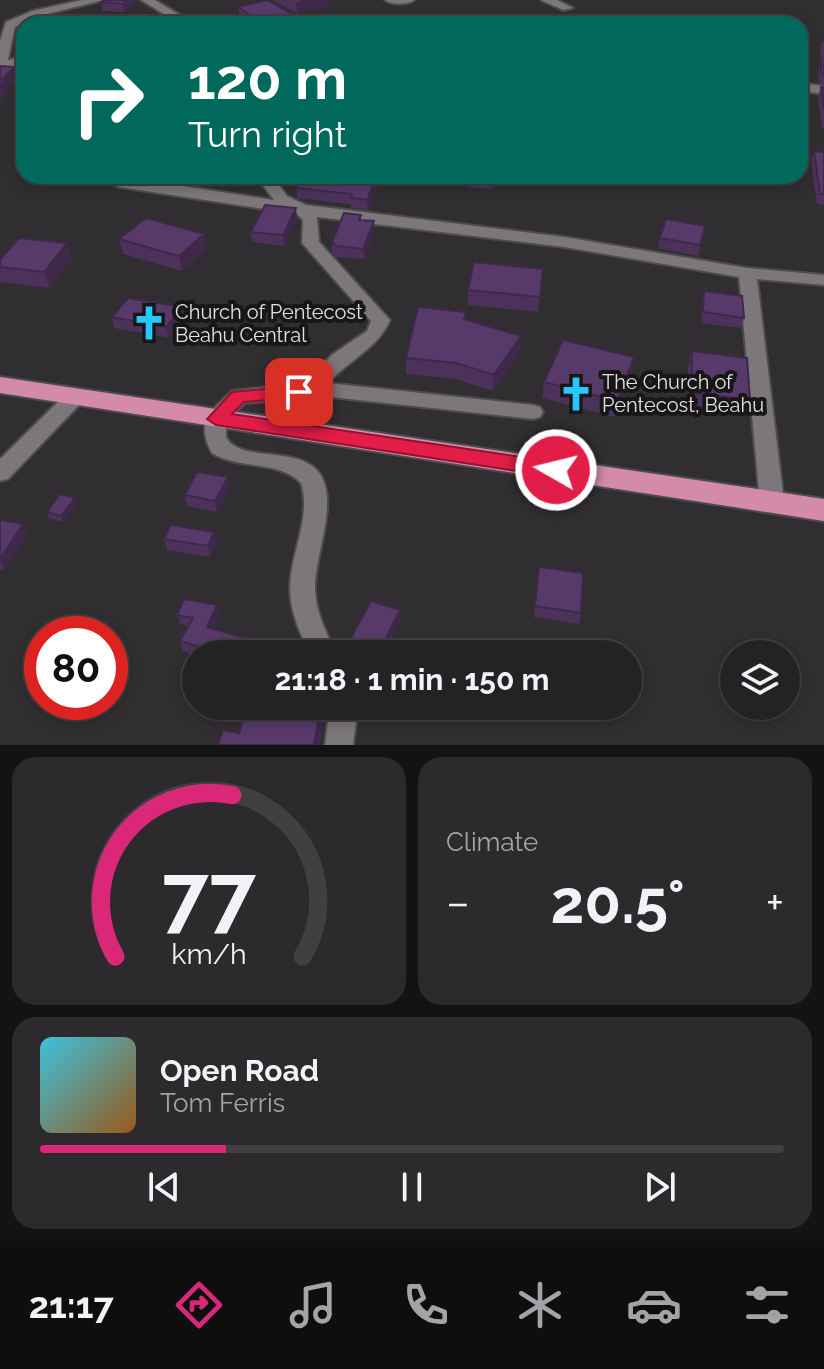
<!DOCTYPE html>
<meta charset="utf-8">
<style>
body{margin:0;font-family:Raleway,sans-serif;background:#2d2a2d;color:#f1f3f6;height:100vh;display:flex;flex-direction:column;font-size:30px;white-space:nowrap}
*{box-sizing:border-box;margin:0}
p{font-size:26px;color:#a3a4a7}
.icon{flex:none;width:44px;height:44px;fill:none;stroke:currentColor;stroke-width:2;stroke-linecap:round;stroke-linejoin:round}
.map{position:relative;height:745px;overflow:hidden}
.panel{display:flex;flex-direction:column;gap:12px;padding:12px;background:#141314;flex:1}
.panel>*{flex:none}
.top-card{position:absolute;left:16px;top:16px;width:792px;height:168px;border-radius:24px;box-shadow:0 4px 12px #0003,0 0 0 2px #423f42;background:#00695c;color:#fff;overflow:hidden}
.buttons{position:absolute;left:720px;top:640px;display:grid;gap:16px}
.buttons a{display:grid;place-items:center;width:80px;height:80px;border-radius:50%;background:#252225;box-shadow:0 4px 12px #0003,0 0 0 2px #423f42;font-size:40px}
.speed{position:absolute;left:24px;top:616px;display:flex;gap:16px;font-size:40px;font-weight:700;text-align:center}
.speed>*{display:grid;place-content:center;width:104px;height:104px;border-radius:50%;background:#252225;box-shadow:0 4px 12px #0003,0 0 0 2px #423f42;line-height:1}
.speed .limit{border:12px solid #d22;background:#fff;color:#111}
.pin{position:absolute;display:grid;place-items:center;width:68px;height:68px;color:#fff;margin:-34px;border-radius:16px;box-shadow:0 4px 12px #0006}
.me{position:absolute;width:88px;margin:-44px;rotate:278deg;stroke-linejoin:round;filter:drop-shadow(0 0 6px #0008)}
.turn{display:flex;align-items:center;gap:28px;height:168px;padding:0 40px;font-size:36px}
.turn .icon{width:104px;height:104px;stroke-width:2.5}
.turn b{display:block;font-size:56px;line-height:68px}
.big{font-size:60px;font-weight:700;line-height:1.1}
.panel .card{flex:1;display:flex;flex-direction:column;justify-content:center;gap:12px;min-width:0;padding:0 28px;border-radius:24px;background:#2d2a2d}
.panel .dial{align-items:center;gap:0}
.dial svg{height:208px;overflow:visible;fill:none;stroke:#423f42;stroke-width:7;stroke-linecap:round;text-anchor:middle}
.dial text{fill:#f1f3f6;stroke:none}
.song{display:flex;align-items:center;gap:24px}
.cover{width:96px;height:96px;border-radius:12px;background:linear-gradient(135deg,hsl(190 70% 55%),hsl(30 70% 35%))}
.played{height:8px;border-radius:4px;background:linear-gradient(90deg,#db2777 25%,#423f42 25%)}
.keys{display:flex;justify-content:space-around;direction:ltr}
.heat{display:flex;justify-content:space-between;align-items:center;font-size:44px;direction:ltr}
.panel .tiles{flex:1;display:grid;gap:12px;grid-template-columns:1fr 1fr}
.card:last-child{grid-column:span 2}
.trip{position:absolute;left:182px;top:640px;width:460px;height:80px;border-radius:40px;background:#252225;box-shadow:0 4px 12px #0003,0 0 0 2px #423f42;font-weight:700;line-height:80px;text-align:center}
.dock{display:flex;height:128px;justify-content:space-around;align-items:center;background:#0f0e0f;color:#a3a4a7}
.dock .icon{width:56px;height:56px}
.dock .selected{color:#db2777}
.dock b{font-size:36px;color:#f1f3f6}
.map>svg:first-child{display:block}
</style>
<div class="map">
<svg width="824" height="745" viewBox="0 0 824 745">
<rect width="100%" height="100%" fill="#312e31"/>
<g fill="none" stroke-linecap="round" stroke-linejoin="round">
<!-- minor casing -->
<g stroke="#4d4b4d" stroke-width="4">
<path id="minor" d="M82,0h22l-65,16 -24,11 -7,33 16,-4v8l-24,6v-29l6,-19 26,-11z
M141,0h14l40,24h-15z
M385,0h29c-6,5 -23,5 -29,0z
M541,0h16l16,8 -10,2z
M800,83l24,3v8l-24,-3z
M95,176h22l157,24 -18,-24h16l15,20 19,9 258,32 183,31 77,7v10l-67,-6 27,223 -4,6 -8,3 -8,-3 -4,-6 -21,-225 -175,-30 -247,-30 2,25 71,78c-11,27 -42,41 -62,63l205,22 7,2 3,5 -3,5 -7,2 -221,-24 -13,4 -54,4 -19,18v16c14,27 73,7 94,37 19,29 -6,83 -5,116 1,23 12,44 21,64h-26c-10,-21 -20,-42 -20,-66 0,-34 22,-71 11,-105 -22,-23 -62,-13 -89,-30 -17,-31 -2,-41 20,-62l72,-8 29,-29 34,-23 4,-10 -69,-78 1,-23 -6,-6 -178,-27z
M74,391l7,2 3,5 -3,5 -73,76 -8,2v-22l67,-66z
M330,706h28l-5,39h-28z"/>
</g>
<!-- highway casing -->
<g stroke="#4d4b4d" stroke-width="4">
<path id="highway" d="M0,377l824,122v22l-824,-128z"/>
</g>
<!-- minor -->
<use href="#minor" fill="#7b777a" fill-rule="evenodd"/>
<!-- highway -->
<use href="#highway" fill="#d48ba9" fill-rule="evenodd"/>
</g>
<!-- wall -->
<path fill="#4c325b" d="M104,0h33l-13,12 -21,-1 -2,-9z
M273,0h56v6l-32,8z
M238,7l64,13v4h-56l-6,-5z
M822,42h2v43l-5,-3 -1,-9 3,-9 1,1 -2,-14z
M821,87h3v41h-2l-4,-32z
M814,151l10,1v53l-7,-1 -6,-43z
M303,176h78l-13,34 -17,-2v-4l-54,-6v-10z
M467,176h28l-3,13 -25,-2z
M361,215v5l13,11 -10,28 -28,-2 -4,-5v-10z
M297,218l-13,28 -32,-4 -1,-10z
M705,226l-7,30 -40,-8 2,-10z
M119,239l88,10 -25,22 -59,-17z
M67,243l5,15 -23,30 -49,-6v-22z
M543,269l-5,43 -70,-7v-15z
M704,291l40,27 -3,10 -40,-5 1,-21z
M182,307l2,11 -15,20 -55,-10 -2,-11z
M466,312l-1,7 55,33 -27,39 -37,-12 -50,-5v-16z
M692,351l58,49 -5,16 -57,-7v-42z
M631,373l-17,44 -72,-19 2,-16z
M229,488l-12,24 -30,-6 -2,-11z
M77,504l-14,18 -14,-4 -2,-6z
M0,520l23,4 5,11 -24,35 -4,-1z
M214,532l3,11 -7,14 -43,-7 -3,-11z
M539,567l42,46 -2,11 -45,-7z
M217,605l2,9 -6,15 41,20 -2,5 -56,1 -14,-4 -2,-10 9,-15 -9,-2 -3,-9z
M400,610v11l-16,33h-18l-14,-5 -1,-11z"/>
<!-- shaded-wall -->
<path fill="#3e294a" d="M127,0h10l-13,12 -1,-8z
M302,0h27v6l-32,8 -1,-12z
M302,20v4h-15z
M15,67l3,11 -10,9 1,5 -9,8v-20z
M377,176h4l-13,34 -1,-10z
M296,208l1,10 -13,28 -1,-11z
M374,221v10l-10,28 -1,-10z
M204,234l3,15 -25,22 -3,-15z
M67,243l5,15 -23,30 -5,-16z
M182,307l2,11 -15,20 -3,-11z
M521,336l-1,16 -27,39 1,-16z
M634,357l-3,16 -17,44 3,-16z
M228,477l1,11 -12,24 -2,-11z
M75,498l2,6 -14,18 -2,-6z
M23,524l5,11 -24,35 -4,-11z
M214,532l3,11 -7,14 -2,-11z
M217,605l2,9 -10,23 -2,-10z
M400,610v11l-16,33h-3v-6z
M252,640l2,9 -2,5h-7z
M321,706h6l-7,39h-6z"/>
<!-- building -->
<path fill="#583a6a" stroke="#3e294a" stroke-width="2" d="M104,0h23l-4,4 -22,-2z
M267,0l35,20 -15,4h-23l-26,-17z
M821,64l3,1v10l-3,-2z
M0,66l15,1 -15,13h6l-6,6z
M821,87h3v23z
M814,151l10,1v42h-4z
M303,176h74l-10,24 -16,-2 1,-4 -55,-6z
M467,176h26l-1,3 -25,-2z
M265,205l31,3 -13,27 -32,-3z
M344,213l17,2 -2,5 15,1 -11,28 -27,-3 -4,-4z
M146,218l58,16 -25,22 -60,-17z
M666,219l39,7 -5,19 -40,-7z
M19,238l48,5 -23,29 -44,-5v-7z
M474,262l69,7 -3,28 -72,-7z
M704,291l38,5 2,22 -41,-6z
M128,298l54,9 -16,20 -54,-10z
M418,307l48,5 -2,7 57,17 -27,39 -38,-12 -50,-5z
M563,340l71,17 -17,44 -73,-19z
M692,351l55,7 3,42 -58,-7z
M197,472l31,5 -13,24 -30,-6z
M60,494l15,4 -14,18 -14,-4z
M0,520l23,4 -23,35z
M171,525l43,7 -6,14 -44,-7z
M539,567l44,6 -2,40 -46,-7z
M184,599l33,6 -10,22 45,13 -7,14h-21l-44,-13 13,-23 -16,-3z
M371,601l29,9 -19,38 -30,-10z
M248,706h73l-7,39h2h-98l5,-15 16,3z"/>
<!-- route -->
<path fill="#e11d48" stroke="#92132f" stroke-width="2" d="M299,386l9,6 -3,5 -61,5 -12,12 324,48 7,2 3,6 -3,5 -7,2 -340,-52 -9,-6 25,-27z"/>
<!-- icons -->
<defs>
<g id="church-bare" transform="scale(2.76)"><path d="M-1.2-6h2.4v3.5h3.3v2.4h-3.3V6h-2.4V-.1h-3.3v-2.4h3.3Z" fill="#24c9fe" stroke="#181718" stroke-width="2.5" paint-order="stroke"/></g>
</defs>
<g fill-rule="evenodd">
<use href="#church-bare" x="149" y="323"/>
<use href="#church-bare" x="576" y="394"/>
</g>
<g text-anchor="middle" stroke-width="8" stroke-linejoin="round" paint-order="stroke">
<!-- poi labels -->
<g font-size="20" fill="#e2e0e2" stroke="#181718" text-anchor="start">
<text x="175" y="319">Church of Pentecost<tspan x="175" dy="23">Beahu Central</tspan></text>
<text x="602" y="389">The Church of<tspan x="602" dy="23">Pentecost, Beahu</tspan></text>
</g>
</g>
</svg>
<div class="buttons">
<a><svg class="icon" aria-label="layers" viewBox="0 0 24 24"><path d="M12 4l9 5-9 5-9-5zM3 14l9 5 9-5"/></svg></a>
</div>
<div class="speed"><div class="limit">80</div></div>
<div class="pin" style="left:299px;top:392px;background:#d93025"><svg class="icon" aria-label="arrive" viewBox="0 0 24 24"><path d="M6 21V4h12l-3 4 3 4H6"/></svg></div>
<svg class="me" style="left:556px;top:470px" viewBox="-20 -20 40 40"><circle r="17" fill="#e11d48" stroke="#fff" stroke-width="3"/><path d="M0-11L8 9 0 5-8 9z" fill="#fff"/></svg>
<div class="trip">21:18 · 1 min · 150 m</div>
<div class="top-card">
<div class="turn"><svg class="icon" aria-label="right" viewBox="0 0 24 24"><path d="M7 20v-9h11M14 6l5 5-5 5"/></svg><div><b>120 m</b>Turn right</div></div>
</div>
</div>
<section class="panel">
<div class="tiles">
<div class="card dial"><svg viewBox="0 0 100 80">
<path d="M14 69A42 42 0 1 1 86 69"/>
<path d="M14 69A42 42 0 0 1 59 7" stroke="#db2777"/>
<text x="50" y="56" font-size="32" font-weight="700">77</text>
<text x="50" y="72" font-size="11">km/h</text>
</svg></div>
<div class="card"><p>Climate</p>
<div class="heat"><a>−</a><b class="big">20.5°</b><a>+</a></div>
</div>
<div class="card">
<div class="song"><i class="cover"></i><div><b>Open Road</b><p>Tom Ferris</p></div></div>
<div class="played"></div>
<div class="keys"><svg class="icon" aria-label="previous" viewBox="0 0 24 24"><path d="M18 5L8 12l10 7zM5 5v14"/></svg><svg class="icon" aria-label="pause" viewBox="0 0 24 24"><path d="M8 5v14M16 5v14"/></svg><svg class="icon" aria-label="next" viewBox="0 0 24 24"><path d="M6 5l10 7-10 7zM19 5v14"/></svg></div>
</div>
</div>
</section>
<nav class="dock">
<b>21:17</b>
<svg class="icon selected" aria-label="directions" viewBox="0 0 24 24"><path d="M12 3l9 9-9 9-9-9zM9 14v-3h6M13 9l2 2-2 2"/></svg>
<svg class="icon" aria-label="music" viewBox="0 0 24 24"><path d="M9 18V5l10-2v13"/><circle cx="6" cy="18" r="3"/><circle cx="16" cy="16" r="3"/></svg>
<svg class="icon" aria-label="phone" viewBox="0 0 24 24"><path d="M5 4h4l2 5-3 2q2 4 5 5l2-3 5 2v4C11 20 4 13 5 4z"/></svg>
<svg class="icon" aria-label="climate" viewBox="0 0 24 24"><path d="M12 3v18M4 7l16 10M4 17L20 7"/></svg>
<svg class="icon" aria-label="car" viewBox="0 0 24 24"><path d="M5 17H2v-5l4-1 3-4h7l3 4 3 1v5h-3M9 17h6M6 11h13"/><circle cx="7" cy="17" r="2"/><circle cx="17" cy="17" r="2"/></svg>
<svg class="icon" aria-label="filters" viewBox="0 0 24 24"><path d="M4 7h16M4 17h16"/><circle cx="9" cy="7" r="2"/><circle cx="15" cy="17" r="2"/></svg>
</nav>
